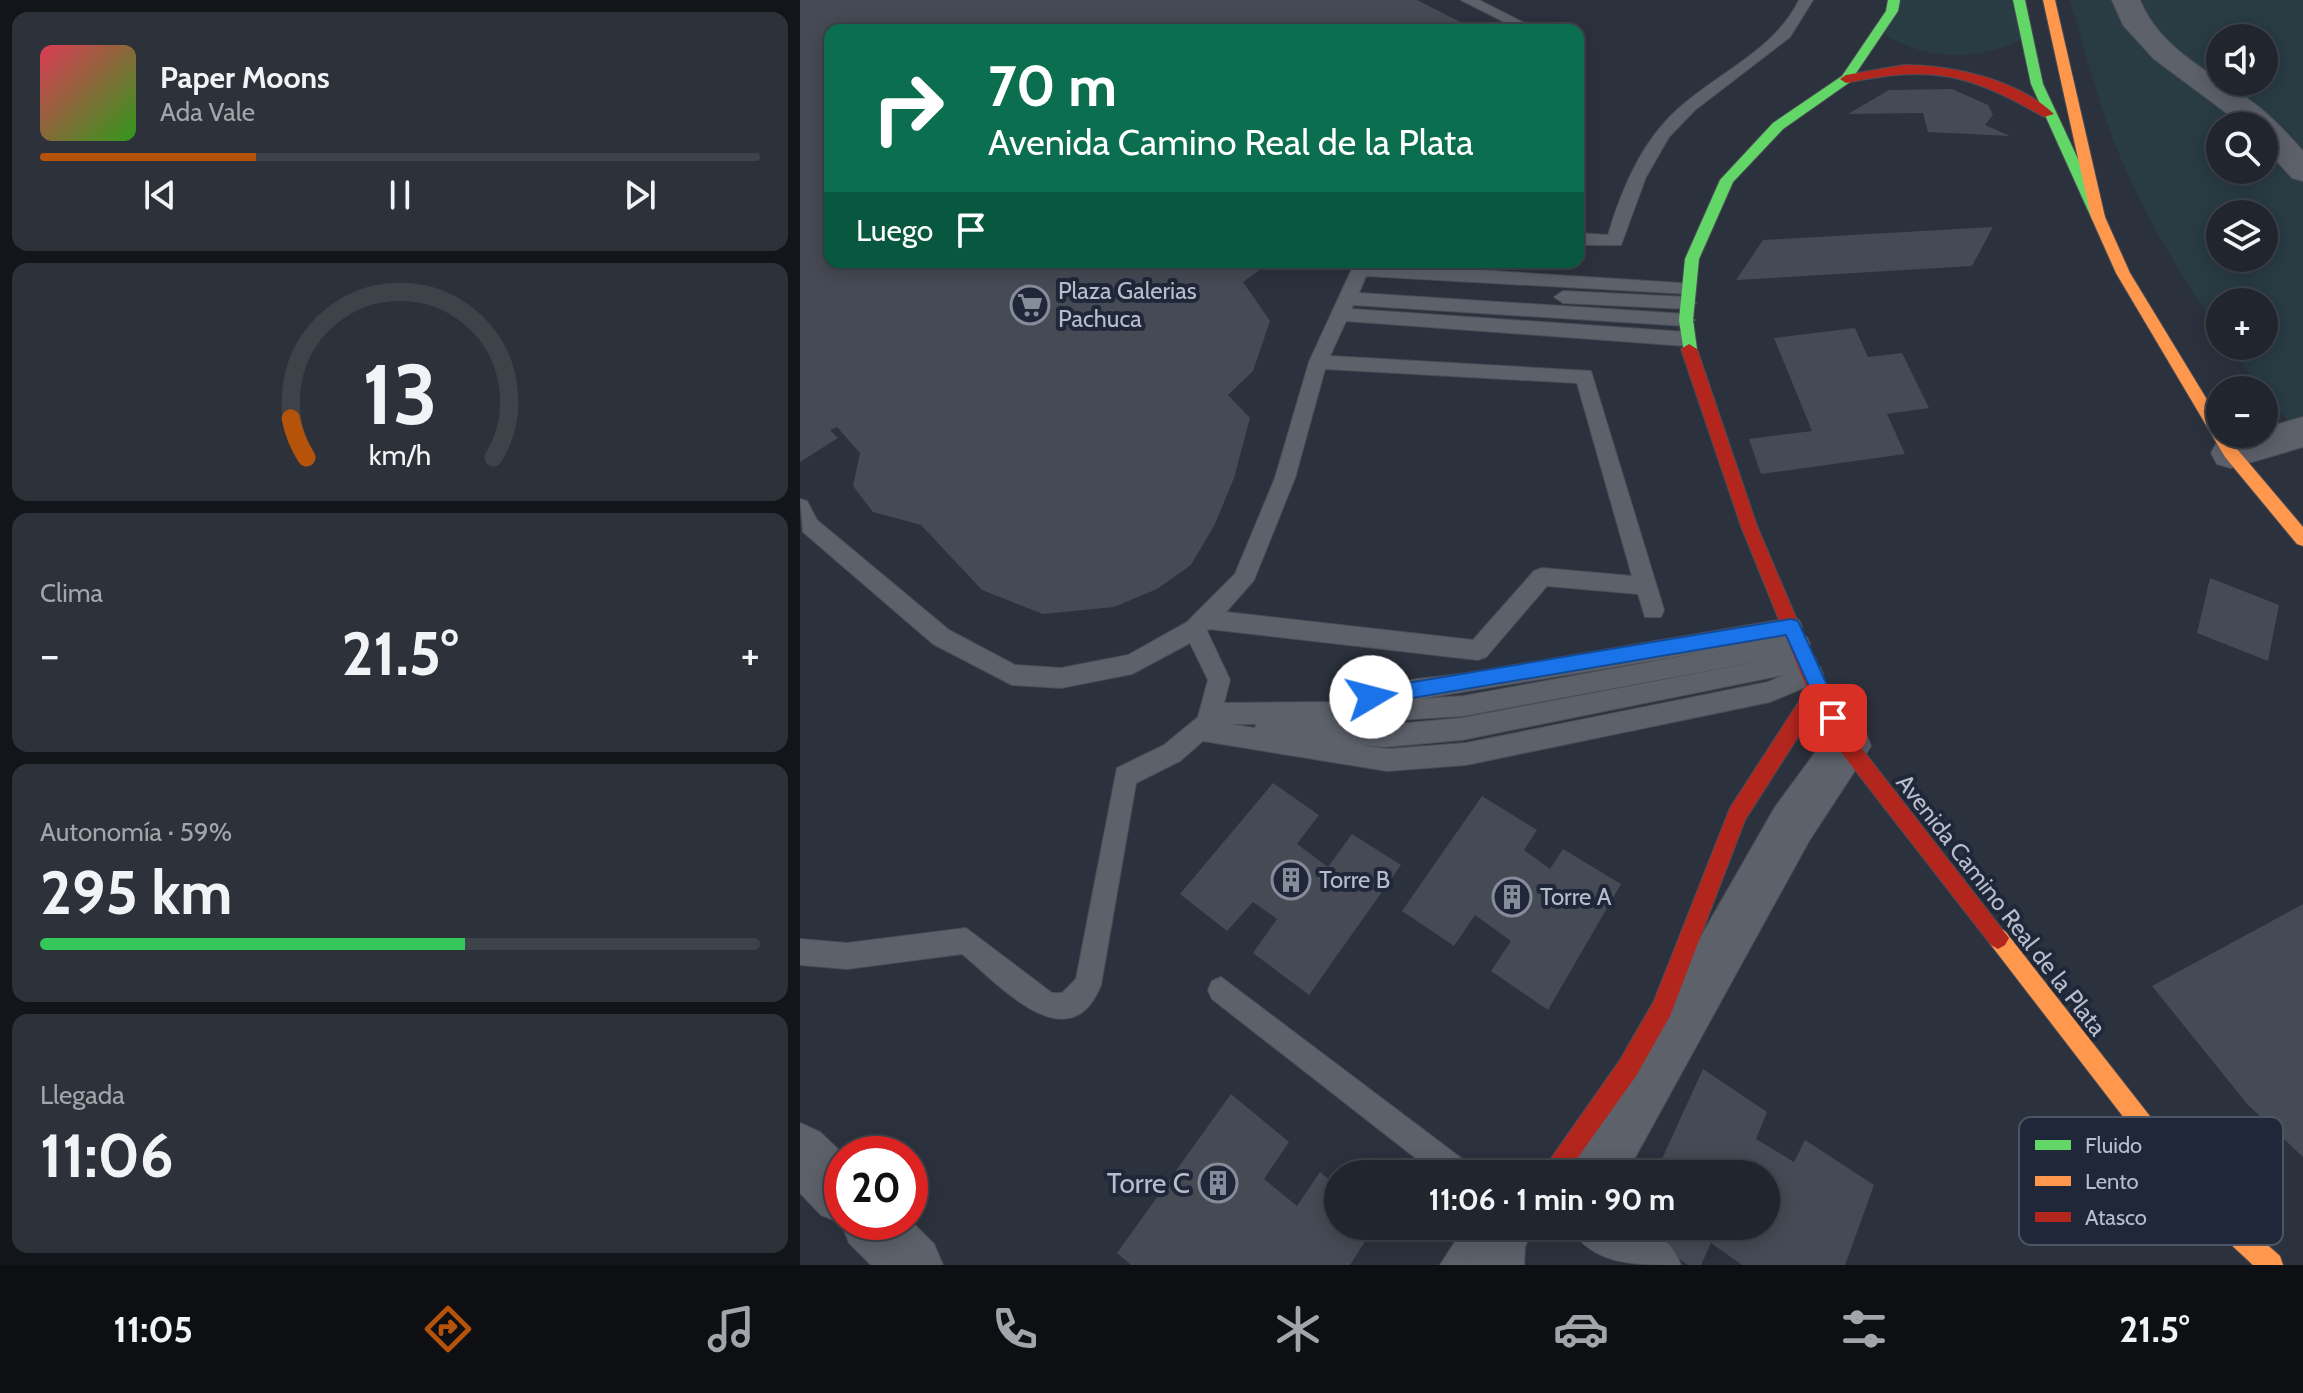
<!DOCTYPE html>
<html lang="es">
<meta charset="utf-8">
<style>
body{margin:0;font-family:Cabin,sans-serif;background:#2d323a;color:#f1f3f6;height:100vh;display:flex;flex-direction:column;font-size:30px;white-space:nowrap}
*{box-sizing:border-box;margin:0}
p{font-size:26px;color:#a2a5aa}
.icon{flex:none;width:44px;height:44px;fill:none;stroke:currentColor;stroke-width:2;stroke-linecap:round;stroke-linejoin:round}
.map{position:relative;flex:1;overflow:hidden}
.panel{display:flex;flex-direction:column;gap:12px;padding:12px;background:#121519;width:800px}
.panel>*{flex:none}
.banner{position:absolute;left:24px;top:24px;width:760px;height:244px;border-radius:16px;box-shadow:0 4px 20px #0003,0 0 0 2px #3e434a;background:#0b6e4f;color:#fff;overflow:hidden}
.buttons{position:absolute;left:1406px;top:24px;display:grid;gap:16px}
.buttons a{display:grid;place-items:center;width:72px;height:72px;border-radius:50%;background:#21262e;box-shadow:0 4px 20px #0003,0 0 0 2px #3e434a;font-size:40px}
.speed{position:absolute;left:24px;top:1136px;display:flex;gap:16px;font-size:40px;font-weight:700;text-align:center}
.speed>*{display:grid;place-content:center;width:104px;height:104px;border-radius:50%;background:#21262e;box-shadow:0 4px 20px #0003,0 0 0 2px #3e434a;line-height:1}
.speed .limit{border:12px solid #d22;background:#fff;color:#111}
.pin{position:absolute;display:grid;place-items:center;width:68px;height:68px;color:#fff;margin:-34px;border-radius:16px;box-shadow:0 4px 12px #0006}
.me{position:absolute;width:88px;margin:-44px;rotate:82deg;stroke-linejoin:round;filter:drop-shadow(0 0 6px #0008)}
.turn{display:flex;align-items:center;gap:28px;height:168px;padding:0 32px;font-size:36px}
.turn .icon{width:104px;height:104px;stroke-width:2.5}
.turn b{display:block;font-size:56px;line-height:68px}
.then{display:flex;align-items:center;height:76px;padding:0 32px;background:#0003;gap:16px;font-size:30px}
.big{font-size:60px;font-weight:700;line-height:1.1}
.panel .widget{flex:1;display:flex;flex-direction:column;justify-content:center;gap:12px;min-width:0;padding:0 28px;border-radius:16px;background:#2d323a}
.panel .dial{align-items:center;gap:0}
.dial svg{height:208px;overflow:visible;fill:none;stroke:#3e434a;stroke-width:7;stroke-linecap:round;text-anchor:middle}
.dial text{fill:#f1f3f6;stroke:none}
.song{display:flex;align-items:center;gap:24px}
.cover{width:96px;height:96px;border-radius:12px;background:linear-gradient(135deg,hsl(350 70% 55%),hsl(110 70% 35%))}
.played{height:8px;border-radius:4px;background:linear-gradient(90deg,#b45309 30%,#3e434a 30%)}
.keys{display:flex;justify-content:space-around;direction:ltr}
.heat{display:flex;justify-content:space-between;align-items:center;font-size:44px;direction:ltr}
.charge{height:12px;border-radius:6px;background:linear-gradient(90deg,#34c759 59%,#3e434a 0)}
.trip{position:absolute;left:524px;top:1160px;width:456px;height:80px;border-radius:40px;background:#21262e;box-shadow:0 4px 20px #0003,0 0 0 2px #3e434a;font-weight:700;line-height:80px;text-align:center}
.menu{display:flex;height:128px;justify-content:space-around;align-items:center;background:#0d0f12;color:#a2a5aa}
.menu .icon{width:56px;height:56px}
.menu .selected{color:#b45309}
.menu b{font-size:36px;color:#f1f3f6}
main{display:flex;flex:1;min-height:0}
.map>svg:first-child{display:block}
</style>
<main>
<section class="panel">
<div class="widget">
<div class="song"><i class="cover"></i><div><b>Paper Moons</b><p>Ada Vale</p></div></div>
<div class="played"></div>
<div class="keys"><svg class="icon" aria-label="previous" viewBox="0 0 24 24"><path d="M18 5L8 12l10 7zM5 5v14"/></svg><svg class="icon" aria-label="pause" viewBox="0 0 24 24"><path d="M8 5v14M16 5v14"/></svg><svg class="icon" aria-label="next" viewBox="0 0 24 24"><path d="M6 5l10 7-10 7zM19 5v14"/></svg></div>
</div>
<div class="widget dial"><svg viewBox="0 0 100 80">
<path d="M14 69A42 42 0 1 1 86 69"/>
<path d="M14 69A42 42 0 0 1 8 54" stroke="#b45309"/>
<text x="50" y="56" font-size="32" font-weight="700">13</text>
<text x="50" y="72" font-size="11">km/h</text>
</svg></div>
<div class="widget"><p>Clima</p>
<div class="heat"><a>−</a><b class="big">21.5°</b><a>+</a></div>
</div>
<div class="widget"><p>Autonomía · 59%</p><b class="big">295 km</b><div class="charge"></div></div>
<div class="widget"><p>Llegada</p><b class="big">11:06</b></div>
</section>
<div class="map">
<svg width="1503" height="1265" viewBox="0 0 1503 1265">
<rect width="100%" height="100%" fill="#2c323d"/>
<!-- green -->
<path fill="#293c43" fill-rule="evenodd" d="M1089,0h126l8,38c-45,24 -98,23 -140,-5z
M1270,0h233v437l-39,-43 -34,-48h34v-44h-44v30c-47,-67 -91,-142 -117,-221 -12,-36 -22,-74 -33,-111zM1420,38h44v44h-44zM1420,126h44v44h-44zM1420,214h44v44h-44z"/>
<!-- building -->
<path fill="#454a54" d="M0,0h617l59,30h-646v232h441l-28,20 27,39 -17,50 -25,24 22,23 -16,60 -19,46 -24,41 -34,24 -43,18 -71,7 -61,-24 -61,-65 -48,-13 -20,-26 7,-33 -23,-26 -7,3 8,8 -38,24z
M1152,89l36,16 5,10 -8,10 25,11 -82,-4 -5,-19 -75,1 41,-24z
M1193,227l-21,39 -236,14 27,-40z
M1055,328l13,29 34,-4 27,55 -42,6 18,40 -144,20 -12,-35 63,-8 -38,-93z
M1410,578l69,27 -11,56 -71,-28z
M473,783l46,32 -22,29 31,23 24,-33 49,31 -92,130 -56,-42 24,-34 -24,-17 -26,29 -47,-37z
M682,796l55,34 -13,20 26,19 13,-20 58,35 -73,126 -57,-39 20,-30 -36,-26 -21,31 -52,-35z
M1503,904v253l-55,-52 -96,-119z
M903,1069l64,43 -11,27 38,23 11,-22 69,45 -29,80h-103l-31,-22 -10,22h-13l-56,-39h134v-52h-111z
M431,1094l58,48 -25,37 33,27 23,-34 18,15v39h37l-25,39h-219l-14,-12z"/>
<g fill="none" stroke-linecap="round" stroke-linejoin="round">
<!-- lane casing -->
<g stroke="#494d56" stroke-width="2">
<path id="lane" d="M661,0h18l59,30h-18z
M999,0h14l-23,37 -95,73 -26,27 -23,40 -25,68h-43v-12l30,2c15,-50 36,-99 77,-132 39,-33 91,-55 114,-103z
M555,262l341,22v8l-6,2 -324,-18 -7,17 327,21 9,6 -9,6 -333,-21 -1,4 334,23 9,7 -9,7 -340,-25 -16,35 261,15 73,239 -3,7h-16l-7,-23 -91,-8 -61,71 -8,3 -269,-31 -2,2 23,49 -6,23 109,-1 1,-11 8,-3 126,-15 323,-55 8,2 3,7 -7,8 12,2 3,7 -3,6 9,9 -2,6 6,2 3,7 -3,7 -50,21 -304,63 -79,6 -184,-30 -23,20 -44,22 -35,202c-32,79 -102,-1 -139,-31l-115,15 -47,-4v-26l47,4 119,-15 86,65h10l14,-14 41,-211 47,-23 34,-28 10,-37 -18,-37 -58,31 -71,14 -49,-3 -79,-41 -130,-112 -3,-33 7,2 10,19 132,110 66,35 46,3 67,-13 59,-33 48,-48 40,-96 34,-116zM525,369l252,14 55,193 -90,-8 -8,3 -61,69 -247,-28 28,-32 41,-102zM899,653l-236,43 -44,3zM977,658l-315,60 -77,7 -33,-2 111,-7zM984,675l-16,7 -302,61 -79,6 -27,-4 25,2 77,-7zM430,724h26l-1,4z
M763,291l124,6 9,6 -9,6 -124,-6 -9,-6z
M421,977l248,187 4,10h-37l-224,-175 -4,-9 4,-9z
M692,1227l11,4 4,11 -4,11 -23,6 -7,6h-33l16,-25z"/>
</g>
<!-- street casing -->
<g stroke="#494d56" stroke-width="2">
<path id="street" d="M1312,0h28c21,52 77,75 119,107 16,13 30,28 44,44v30l-11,-3 -28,-31v-21h-20l-90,-67 -31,-34z
M1503,417v30l-72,21 -14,-4 -6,-11 6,-11 27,-8h20v-6z
M1048,724l17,7 6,15 -62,95 -183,333h-61l210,-367 56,-76z
M0,1123l20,9 23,22 -1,68 68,-2 24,24 9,21h-72l-22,-22 -8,-20 -20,-8 -21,-22z
M672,1226h62l-9,21 -1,18h-60l1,-23z
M769,1226c49,0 90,-14 112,39 -49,0 -89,0 -112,-39z"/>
</g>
<!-- fast casing -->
<g stroke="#494d56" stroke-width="2">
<path id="fast" d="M1088,0h12l-2,11 -48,71 -67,47 -50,53 -34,77 -6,61 4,29 -3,4h-10l-5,-33 6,-61 35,-79 53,-57 69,-47 44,-65z
M1213,0h12l18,84 62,133 -2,3h-10l-2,-3 -60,-133z"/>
</g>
<!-- slow casing -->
<g stroke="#494d56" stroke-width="2">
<path id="slow" d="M1243,0h12l50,217 25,56 90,148v13h8l9,15 66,78v19l-6,-2 -72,-87 -109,-184 -25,-56z
M1198,927l7,4 209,267 66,58 3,9h-30l-55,-51 -207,-269 -4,-7 4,-7z"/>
</g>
<!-- jam casing -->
<g stroke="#494d56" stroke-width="2">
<path id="jam" d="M1104,65c49,0 114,15 150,49l-10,3c-77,-44 -111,-52 -198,-34l-6,-4 6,-4z
M889,344l8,5 60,177 68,160 30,54 154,198 -4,7 -7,4 -7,-4 -150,-193 -24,-45 -72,113 -75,196 -34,60 -70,98h-26l80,-114 34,-59 76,-193 77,-119 -66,-163 -60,-177z"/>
</g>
<!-- lane -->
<use href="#lane" fill="#5d616a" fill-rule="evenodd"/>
<!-- street -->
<use href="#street" fill="#5d616a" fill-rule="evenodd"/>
<!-- fast -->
<use href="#fast" fill="#63d668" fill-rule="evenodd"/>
<!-- slow -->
<use href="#slow" fill="#ff974d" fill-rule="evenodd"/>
<!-- jam -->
<use href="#jam" fill="#b3261e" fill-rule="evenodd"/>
</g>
<!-- route -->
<path fill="#1a73e8" stroke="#114b97" stroke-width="2" d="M991,619l7,2 44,97 -3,6h-13l-40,-89 -415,70 -9,-8 9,-8z"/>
<!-- icons -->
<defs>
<g id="supermarket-ring" transform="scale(2)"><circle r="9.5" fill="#1f2738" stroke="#878c9a" stroke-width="1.5"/><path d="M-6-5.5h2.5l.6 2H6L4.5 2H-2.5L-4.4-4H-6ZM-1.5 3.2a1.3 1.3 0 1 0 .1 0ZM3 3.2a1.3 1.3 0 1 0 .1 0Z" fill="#878c9a"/></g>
<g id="building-ring" transform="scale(2)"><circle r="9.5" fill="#1f2738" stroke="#878c9a" stroke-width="1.5"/><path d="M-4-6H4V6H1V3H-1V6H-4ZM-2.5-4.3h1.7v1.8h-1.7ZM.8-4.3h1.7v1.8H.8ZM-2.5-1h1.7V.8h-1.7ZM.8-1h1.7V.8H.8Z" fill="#878c9a"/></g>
</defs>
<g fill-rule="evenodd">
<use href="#supermarket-ring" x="230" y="305"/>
<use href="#building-ring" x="491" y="880"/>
<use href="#building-ring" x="712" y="897"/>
<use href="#building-ring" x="418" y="1183"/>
</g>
<g text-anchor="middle" stroke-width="8" stroke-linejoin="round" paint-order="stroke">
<!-- poi labels -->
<g font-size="24" fill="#b8bdcc" stroke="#1f2738" text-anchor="start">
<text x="258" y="299">Plaza Galerias<tspan x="258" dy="28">Pachuca</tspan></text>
<text x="519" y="888">Torre B</text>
<text x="740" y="905">Torre A</text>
</g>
<!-- street labels -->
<g font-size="24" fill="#b8bdcc" stroke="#1f2738">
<text transform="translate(1201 905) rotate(52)" y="8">Avenida Camino Real de la Plata</text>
</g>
<!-- near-poi labels -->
<g font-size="28" fill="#b8bdcc" stroke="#1f2738" text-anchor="end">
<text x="390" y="1193">Torre C</text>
</g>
</g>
<!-- legend -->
<rect x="1219" y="1117" width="264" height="128" rx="12" fill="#1f2738" stroke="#4d5464" stroke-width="2"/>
<rect x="1235" y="1140" width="36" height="10" fill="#63d668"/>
<rect x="1235" y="1176" width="36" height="10" fill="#ff974d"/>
<rect x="1235" y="1212" width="36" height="10" fill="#b3261e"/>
<g font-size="22" fill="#b8bdcc">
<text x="1285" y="1153">Fluido</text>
<text x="1285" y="1189">Lento</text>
<text x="1285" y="1225">Atasco</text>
</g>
</svg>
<div class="buttons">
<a><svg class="icon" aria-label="sound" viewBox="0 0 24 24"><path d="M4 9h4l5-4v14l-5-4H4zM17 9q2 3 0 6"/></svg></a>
<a><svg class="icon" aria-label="search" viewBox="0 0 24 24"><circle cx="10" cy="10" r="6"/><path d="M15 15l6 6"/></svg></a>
<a><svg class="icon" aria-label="layers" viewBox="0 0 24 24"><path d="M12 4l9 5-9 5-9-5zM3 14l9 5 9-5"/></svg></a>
<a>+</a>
<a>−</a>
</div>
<div class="speed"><div class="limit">20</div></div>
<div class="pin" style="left:1033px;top:718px;background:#d93025"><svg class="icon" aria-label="arrive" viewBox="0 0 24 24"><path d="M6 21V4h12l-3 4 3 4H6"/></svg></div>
<svg class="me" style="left:571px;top:697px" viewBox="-20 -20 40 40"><circle r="19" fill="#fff"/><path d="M0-13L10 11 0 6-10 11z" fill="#1a73e8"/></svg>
<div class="trip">11:06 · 1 min · 90 m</div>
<div class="banner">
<div class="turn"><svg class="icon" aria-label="right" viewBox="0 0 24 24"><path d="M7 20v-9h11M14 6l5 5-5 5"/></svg><div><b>70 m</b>Avenida Camino Real de la Plata</div></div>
<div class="then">Luego<svg class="icon" aria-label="arrive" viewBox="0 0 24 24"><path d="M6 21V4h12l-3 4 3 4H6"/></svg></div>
</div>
</div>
</main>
<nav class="menu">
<b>11:05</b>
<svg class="icon selected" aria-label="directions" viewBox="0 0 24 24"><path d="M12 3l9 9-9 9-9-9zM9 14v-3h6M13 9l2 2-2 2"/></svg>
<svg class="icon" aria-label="music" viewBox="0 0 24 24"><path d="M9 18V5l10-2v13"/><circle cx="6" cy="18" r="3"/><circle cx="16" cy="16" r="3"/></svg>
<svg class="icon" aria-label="phone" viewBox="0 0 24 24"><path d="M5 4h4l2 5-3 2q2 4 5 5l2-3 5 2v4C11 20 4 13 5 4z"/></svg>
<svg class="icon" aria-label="climate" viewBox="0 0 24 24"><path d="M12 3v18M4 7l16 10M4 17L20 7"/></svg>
<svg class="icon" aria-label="car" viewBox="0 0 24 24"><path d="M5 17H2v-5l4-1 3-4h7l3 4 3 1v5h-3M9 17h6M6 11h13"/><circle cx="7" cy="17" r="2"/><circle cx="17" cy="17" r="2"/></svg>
<svg class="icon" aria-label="filters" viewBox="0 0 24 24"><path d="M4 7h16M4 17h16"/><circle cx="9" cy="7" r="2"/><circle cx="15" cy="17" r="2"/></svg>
<b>21.5°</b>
</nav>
